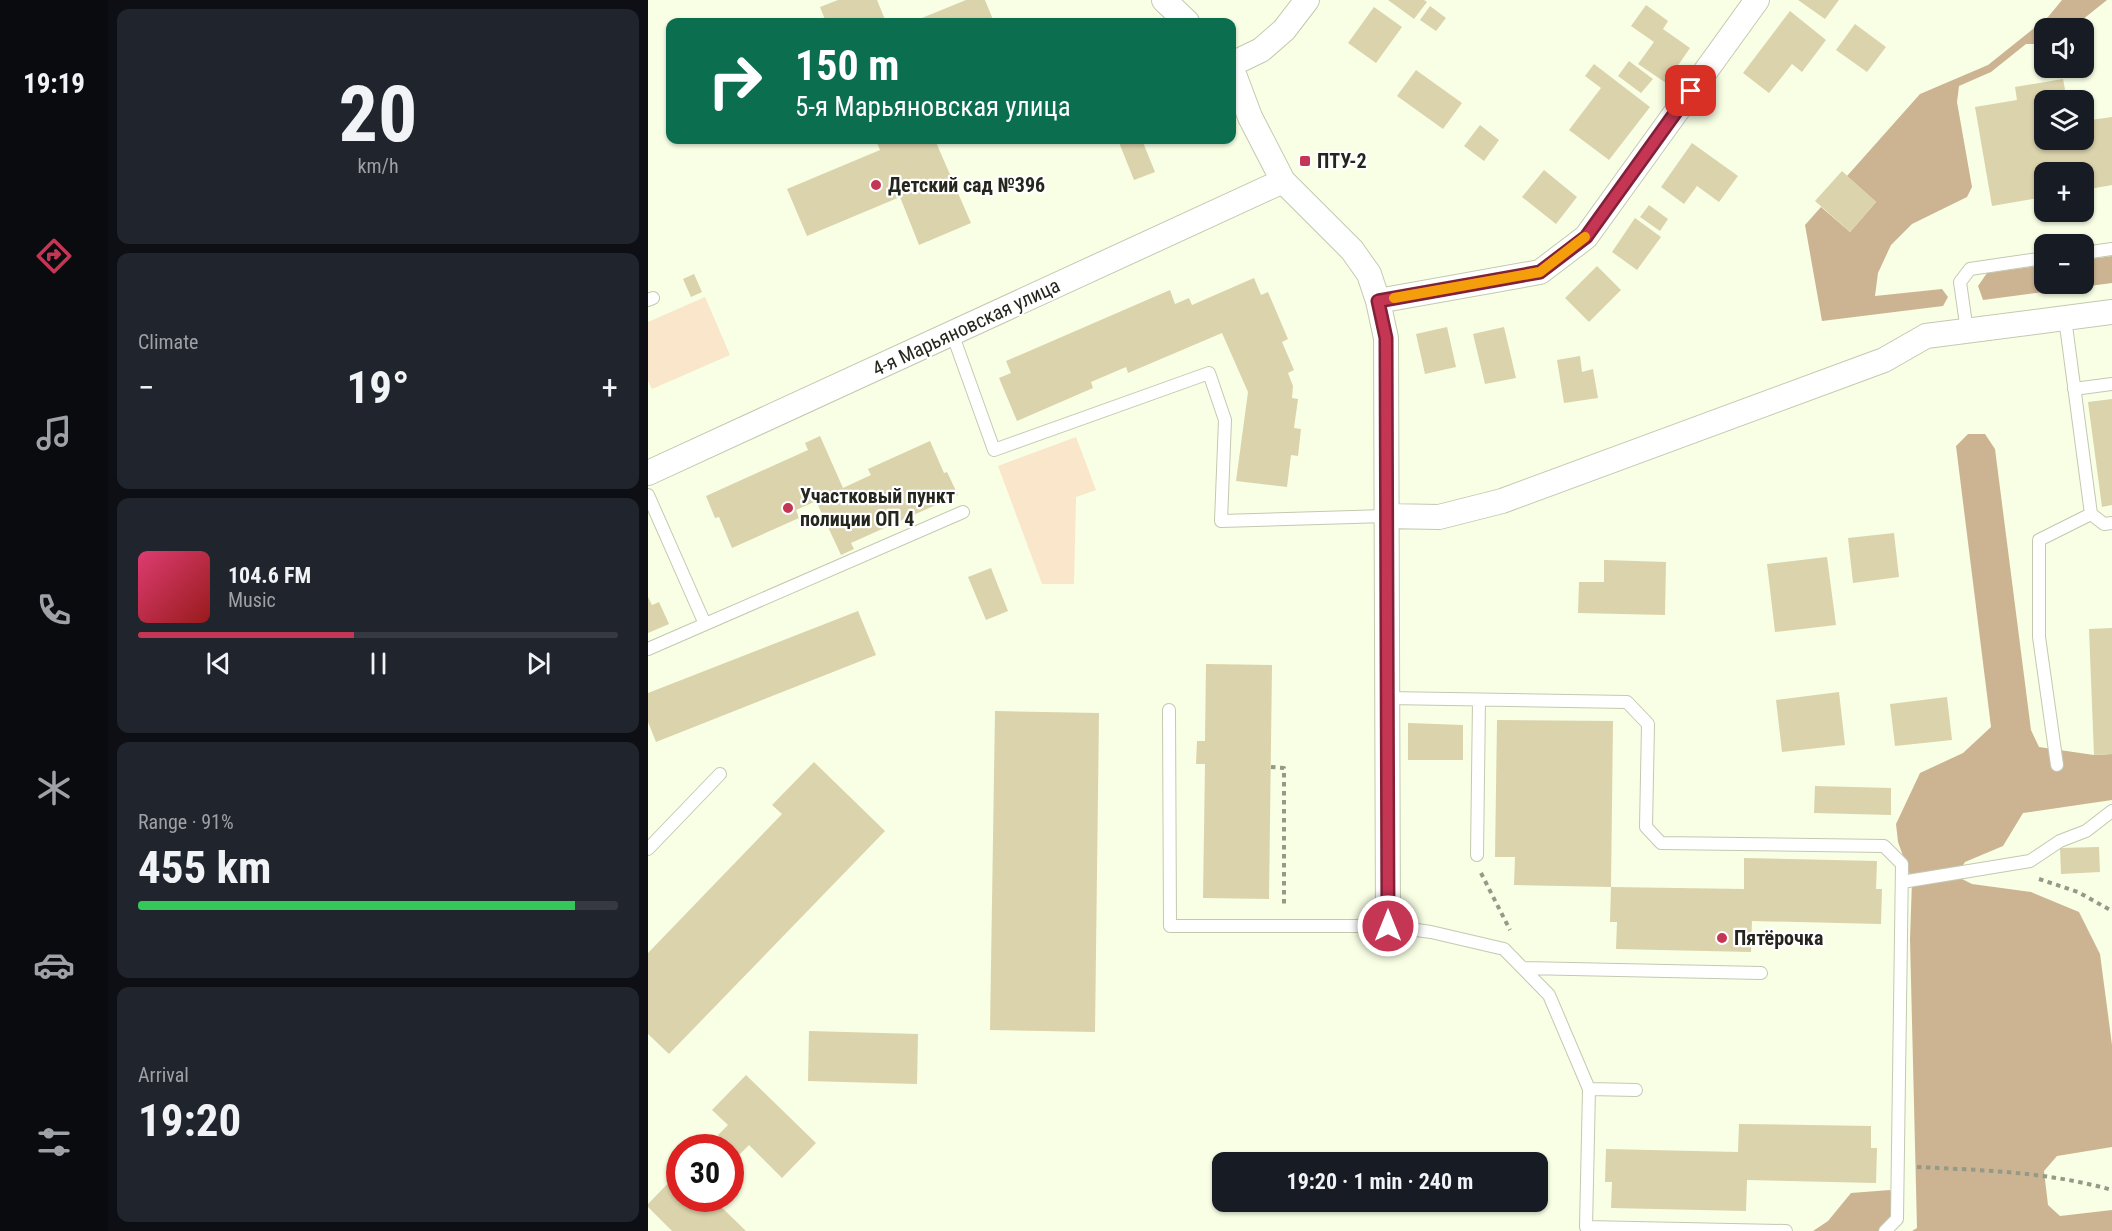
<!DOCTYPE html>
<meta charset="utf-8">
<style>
body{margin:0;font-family:"Roboto Condensed",sans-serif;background:#20242c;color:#f1f3f6;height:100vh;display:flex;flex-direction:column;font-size:22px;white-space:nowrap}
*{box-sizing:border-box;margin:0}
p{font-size:20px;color:#9ea1a6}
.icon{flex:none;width:33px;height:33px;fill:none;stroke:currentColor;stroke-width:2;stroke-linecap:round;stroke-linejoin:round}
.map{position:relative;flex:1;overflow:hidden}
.drawer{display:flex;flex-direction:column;gap:9px;padding:9px;background:#0d0f14;width:540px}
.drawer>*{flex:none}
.guide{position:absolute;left:18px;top:18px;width:570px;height:126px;border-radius:12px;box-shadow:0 2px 4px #0004;background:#0b6e4f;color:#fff;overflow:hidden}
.tools{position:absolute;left:1386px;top:18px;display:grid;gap:12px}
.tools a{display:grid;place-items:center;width:60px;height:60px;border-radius:12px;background:#171b24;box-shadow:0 2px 4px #0004;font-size:30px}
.speed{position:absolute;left:18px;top:1134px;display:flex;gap:12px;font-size:30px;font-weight:700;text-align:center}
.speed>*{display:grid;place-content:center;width:78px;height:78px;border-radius:50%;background:#171b24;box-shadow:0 2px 4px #0004;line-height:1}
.speed .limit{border:9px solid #d22;background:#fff;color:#111}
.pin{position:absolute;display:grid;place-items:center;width:51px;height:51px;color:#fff;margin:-26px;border-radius:12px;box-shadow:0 3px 9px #0006}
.me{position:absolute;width:66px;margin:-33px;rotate:0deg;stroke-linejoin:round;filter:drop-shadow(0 0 4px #0008)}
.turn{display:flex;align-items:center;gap:21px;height:126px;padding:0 30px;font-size:27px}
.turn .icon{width:78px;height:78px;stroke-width:2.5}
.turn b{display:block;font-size:42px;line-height:51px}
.big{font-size:45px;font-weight:700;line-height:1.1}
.drawer .widget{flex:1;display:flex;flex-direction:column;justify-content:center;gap:9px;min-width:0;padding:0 21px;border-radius:12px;background:#20242c}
.drawer .dial{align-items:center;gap:0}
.dial b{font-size:78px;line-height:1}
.song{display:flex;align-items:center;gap:18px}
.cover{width:72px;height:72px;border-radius:9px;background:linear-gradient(135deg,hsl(340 70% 55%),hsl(0 70% 35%))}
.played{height:6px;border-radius:3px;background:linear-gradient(90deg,#c53554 45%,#363941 45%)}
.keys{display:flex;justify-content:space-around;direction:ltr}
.heat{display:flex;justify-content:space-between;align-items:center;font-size:33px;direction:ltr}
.charge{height:9px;border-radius:4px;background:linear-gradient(90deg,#34c759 91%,#363941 0)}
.trip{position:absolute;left:564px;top:1152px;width:336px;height:60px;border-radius:12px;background:#171b24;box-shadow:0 2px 4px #0004;font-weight:700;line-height:60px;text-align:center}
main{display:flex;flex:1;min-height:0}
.tabs{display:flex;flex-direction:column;width:108px;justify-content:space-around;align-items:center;background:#090b0e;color:#9ea1a6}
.tabs .icon{width:42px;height:42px}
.tabs .current{color:#c53554}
.tabs b{font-size:27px;color:#f1f3f6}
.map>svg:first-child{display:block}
</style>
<main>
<nav class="tabs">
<b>19:19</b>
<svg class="icon current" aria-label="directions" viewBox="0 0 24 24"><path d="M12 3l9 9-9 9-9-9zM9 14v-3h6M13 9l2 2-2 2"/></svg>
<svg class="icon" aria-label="music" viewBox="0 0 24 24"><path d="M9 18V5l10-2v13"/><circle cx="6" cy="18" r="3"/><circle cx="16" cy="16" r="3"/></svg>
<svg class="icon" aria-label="phone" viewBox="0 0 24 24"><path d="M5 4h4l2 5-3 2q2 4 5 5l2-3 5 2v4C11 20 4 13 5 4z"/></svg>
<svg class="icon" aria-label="climate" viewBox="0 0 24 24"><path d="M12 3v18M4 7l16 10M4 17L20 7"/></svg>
<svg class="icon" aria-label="car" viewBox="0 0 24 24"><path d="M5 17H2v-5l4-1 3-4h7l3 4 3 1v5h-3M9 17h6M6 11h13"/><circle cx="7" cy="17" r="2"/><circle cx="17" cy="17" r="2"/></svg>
<svg class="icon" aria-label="filters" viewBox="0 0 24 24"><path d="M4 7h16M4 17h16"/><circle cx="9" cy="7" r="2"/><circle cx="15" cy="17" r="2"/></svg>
</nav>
<section class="drawer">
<div class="widget dial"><b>20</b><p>km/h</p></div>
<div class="widget"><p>Climate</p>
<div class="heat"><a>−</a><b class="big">19°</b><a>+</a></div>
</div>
<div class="widget">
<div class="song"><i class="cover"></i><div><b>104.6 FM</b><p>Music</p></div></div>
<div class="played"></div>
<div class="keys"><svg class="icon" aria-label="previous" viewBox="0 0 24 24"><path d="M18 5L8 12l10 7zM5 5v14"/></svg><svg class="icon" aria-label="pause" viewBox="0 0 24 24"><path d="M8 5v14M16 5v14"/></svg><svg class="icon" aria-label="next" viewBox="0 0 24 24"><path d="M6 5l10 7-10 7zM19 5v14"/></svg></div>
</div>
<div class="widget"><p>Range · 91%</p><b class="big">455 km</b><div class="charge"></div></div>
<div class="widget"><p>Arrival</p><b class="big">19:20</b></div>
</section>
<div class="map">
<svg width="1464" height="1231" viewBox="0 0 1464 1231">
<rect width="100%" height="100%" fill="#f8ffe5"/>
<!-- green -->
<path fill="#f9e6cb" d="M57,297l25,58 -78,34 -4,-8v-59z
M428,437l20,53 -20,7 -2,87h-32l-44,-118z"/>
<!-- forest -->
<path fill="#ccb493" d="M1414,0h45l-35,28h-28v16h-18l-35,28 -32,14 -2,16 15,85 -5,10 -55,27 -21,21 -13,28 -3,23 67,-7 6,8 -5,9 -121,15 -17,-96 16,-18 29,25 26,-30 -29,-26 73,-82 68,-29 60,-48z
M1464,256v27l-129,17 -5,-14 9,-13 57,-8v19h40v-24z
M1320,434h17l10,15 36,281 8,17 55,8 18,-1v46l-89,13 -20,33 -38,16 -9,14 16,8 59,8 48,20 21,42 12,91v102l-55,9 -13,15 4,34 12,11 52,-6v21h-200l5,-3 -7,-289 2,-58 -14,-39 -2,-18 24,-51 43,-20 28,-26 -35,-281z
M1242,1190l7,14 -5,27h-79l15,-10 23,-28z"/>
<!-- building -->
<path fill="#dbd3ac" d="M190,0h39l9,22h-60l-6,-15z
M318,0h19l9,22h-82z
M740,0h36l3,2 -13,17z
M1150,0h41l-14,19z
M998,5l22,16 -5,8 27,19 -24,35 -28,-19 16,-22 -23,-16z
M782,6l16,12 -10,13 -16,-11z
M726,7l28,20 -26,36 -28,-20z
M1142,11l36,29 -24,32 -10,-8 -23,29 -26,-20z
M1207,24l31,23 -19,25 -31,-22z
M981,61l24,18 -12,14 -23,-17z
M946,64l56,43 -41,53 -40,-30 32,-42 -16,-12z
M768,70l46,33 -19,26 -46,-33z
M1415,79l4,21h-23v40h40v-19l28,-4v68l-28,5v-18h-40v25l-52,9 -17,-99 42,-7 -2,-13z
M832,125l19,15 -15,21 -20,-15z
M228,140h59l36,83 -52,22 -19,-48 -93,39 -20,-47 93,-39z
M470,140h24l13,32 -21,8z
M1044,143l46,33 -19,26 -22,-16 -13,18 -23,-17z
M896,170l33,27 -21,27 -34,-27z
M1194,171l34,31 -26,30 -35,-31z
M1001,205l19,14 -8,12 -20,-14z
M987,218l26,19 -24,33 -25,-18z
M949,266l24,24 -32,32 -24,-24z
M46,274l8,18 -11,5 -8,-18z
M606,278l7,17 7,-3 20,47 -6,3 12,28 -6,3 5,13 -1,12 6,1 -4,29 7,1 -3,27 -7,-1 -4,32 -51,-6 12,-89 -26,-59 -94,40 -2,-6 -35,15 2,6 -76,33 -18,-43 12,-5 -5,-12 164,-71 5,14 14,-6 3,7z
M799,327l9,40 -31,7 -9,-40z
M856,327l12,51 -31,6 -12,-50z
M932,356l2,16 11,-3 5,29 -34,5 -7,-43z
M1464,399v106l-10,2 -14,-105z
M172,436l23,52 28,-13 -3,-6 62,-28 14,32 3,-1 11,23 -107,48 3,6 -13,6 -25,-54 -20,9 3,8 -67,30 -13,-31 -4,1 -9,-22 102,-46 -3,-7z
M1246,533l5,44 -46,6 -5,-45z
M1179,557l9,68 -61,7 -8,-68z
M956,560l62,2 -1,53 -87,-2 1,-31h25z
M343,568l17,43 -22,9 -18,-43z
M0,597l4,8 7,-3 10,22 -21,9z
M210,611l18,44 -220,87 -8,-20v-29z
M1464,628v126l-18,1 -5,-126z
M558,664l66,1 -3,234 -66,-1 2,-134h-9l1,-23h8z
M1191,692l6,53 -63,7 -6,-52z
M1299,697l5,43 -57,6 -5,-42z
M347,711l104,2 -4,319 -105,-2z
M849,720l116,1 -2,166 -97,-2 1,-28h-20z
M760,723l55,2v35h-55z
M166,762l71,69 -216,223 -21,-20v-81l134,-139 -10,-9z
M1167,786l76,2v27l-77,-2z
M1451,847l1,25 -39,2 -1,-26z
M1096,858l133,3 -1,28h6l-1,35 -129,-3 -1,31 -135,-3 1,-27h-7l1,-35 133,2z
M161,1031l109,3 -1,50 -109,-3z
M98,1075l70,68 -34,35 -33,-33 -10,10 -21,-20 10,-10 -16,-15z
M1091,1124l132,2v22h6l-1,35 -129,-3 -1,31 -135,-3 1,-26h-7l1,-33 132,3z
M32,1171v27h32l34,33h-74l-24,-24v-3z"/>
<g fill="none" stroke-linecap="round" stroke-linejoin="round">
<!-- lane casing -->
<g stroke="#c3c9b1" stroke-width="14">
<path id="lane" d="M1436,253l28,-4
M0,300l5,-2
M1417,318l26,196 13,10 8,-1
M1319,331l-7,-49 10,-13 74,-11
M304,333l42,117 215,-77 16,47 -4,101 165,-5
M1426,389l38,-5
M0,495l57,129
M0,649l315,-137
M739,698l240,4 21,22 -2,103 15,16 223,3 18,18 -5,355 -12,12
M521,710l1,216h218l43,6 73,17 45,46 40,94 -3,138 200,4
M1409,765l-18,-128v-97l52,-26
M0,849l72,-75
M829,855l2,-155
M1254,882l128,-21 30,-20 26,-10 26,-20
M875,968l238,5
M941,1089l47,1"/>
</g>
<!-- street casing -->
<g stroke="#c3c9b1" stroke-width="26">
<path id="street" d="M516,0l23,22
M584,64l29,-14 23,-20 23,-30
M584,69l18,48 33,64 69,69 17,24 9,27 8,37 2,588
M730,301l162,-29 46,-35 171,-237
M0,473l635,-292
M738,516l53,1 63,-16 382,-141 42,-24 186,-24"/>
</g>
<!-- path -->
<path stroke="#959a88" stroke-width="4" stroke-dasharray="4.5 4.5" stroke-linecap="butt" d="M623,767l13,1v138
M833,873l29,57
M1391,879l39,13 34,19
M1269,1167c65,3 132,5 195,23"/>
<!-- lane -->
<use href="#lane" stroke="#fff" stroke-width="12"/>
<!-- street -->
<use href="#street" stroke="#fff" stroke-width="24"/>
</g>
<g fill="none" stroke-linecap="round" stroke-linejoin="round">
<!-- route casing -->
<g stroke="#802237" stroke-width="15">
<path id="route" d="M740,926l-2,-588 -8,-37 162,-29 46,-35 105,-146"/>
</g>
<!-- route -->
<use href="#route" stroke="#c53554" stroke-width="10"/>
<!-- slow -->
<path stroke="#f59e0b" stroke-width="10" d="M746,298l146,-26 45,-35"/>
</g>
<!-- markers -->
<g fill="#c53554" stroke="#fff" stroke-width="2">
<rect x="651" y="155" width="12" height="12" rx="3"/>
<circle cx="228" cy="185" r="6"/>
<circle cx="140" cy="508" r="6"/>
<circle cx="1074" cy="938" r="6"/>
</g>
<g text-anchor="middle" stroke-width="4.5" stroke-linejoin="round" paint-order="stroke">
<!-- poi labels -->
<g font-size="20" font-weight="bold" fill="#25271e" stroke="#fff" text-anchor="start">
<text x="669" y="168">ПТУ-2</text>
<text x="240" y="192">Детский сад №396</text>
<text x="152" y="503">Участковый пункт<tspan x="152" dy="23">полиции ОП 4</tspan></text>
<text x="1086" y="945">Пятёрочка</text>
</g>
<!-- street labels -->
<g font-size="20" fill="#25271e" stroke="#fff">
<text transform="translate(318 327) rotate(-25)" y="7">4-я Марьяновская улица</text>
</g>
</g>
</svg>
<div class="tools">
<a><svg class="icon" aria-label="sound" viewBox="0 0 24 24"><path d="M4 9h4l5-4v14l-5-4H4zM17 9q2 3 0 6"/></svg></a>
<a><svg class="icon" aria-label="layers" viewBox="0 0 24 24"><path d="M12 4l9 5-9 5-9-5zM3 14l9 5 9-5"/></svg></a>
<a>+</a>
<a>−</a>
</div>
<div class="speed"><div class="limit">30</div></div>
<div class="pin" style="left:1043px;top:91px;background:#d93025"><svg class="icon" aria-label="arrive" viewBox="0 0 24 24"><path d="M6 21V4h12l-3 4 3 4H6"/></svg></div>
<svg class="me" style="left:740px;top:926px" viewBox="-20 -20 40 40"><circle r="17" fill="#c53554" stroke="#fff" stroke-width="3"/><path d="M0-11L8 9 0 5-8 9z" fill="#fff"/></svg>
<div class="trip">19:20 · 1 min · 240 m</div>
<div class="guide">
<div class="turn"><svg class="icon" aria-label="right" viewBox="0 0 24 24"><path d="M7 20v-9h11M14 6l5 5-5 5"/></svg><div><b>150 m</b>5-я Марьяновская улица</div></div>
</div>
</div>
</main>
